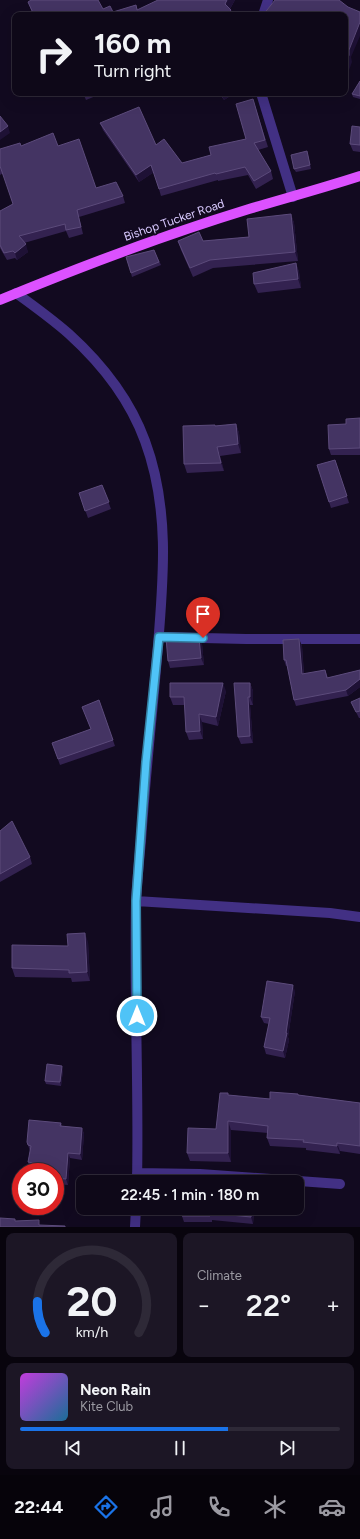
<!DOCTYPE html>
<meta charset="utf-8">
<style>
body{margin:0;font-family:Figtree,sans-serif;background:#1c1625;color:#f1f3f6;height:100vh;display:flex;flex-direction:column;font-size:15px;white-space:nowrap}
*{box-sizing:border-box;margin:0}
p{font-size:13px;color:#9b9aa2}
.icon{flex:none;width:22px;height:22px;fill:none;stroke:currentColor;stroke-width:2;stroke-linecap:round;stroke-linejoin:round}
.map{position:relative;height:1227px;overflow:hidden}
.panel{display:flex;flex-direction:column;gap:6px;padding:6px;background:#08040d;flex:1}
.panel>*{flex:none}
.top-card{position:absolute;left:12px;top:12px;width:336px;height:84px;border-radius:8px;box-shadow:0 4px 16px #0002,0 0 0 1px #2e2937;background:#0e0818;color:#f1f3f6;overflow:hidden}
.speed{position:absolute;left:12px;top:1163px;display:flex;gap:8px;font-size:20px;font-weight:700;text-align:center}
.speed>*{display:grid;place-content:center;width:52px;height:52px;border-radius:50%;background:#0e0818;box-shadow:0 4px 16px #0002,0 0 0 1px #2e2937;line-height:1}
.speed .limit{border:6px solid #d22;background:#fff;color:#111}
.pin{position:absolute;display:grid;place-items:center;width:34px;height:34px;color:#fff;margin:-41px -17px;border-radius:50% 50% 50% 0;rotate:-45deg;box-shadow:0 0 4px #0007}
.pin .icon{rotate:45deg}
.me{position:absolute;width:44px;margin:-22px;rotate:0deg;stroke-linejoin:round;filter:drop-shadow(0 0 3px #0008)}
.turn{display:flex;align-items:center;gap:14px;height:84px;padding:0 16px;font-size:18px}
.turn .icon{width:52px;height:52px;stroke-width:2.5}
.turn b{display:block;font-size:28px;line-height:34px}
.big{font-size:30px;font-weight:600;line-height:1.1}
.panel .card{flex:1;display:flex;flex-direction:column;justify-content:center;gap:6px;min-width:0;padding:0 14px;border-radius:8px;background:#1c1625}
.panel .dial{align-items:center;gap:0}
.dial svg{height:104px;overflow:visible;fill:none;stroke:#2e2937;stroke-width:7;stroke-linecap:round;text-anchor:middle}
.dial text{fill:#f1f3f6;stroke:none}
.song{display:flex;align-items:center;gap:12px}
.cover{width:48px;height:48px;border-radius:6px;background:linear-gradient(135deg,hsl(290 70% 55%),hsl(200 70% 35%))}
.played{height:4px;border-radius:2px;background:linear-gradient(90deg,#1a73e8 65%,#2e2937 65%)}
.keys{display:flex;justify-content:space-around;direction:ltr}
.heat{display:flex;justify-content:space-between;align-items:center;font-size:22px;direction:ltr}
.panel .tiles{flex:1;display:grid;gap:6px;grid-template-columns:1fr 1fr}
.card:last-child{grid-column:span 2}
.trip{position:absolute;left:76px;top:1175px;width:228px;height:40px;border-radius:8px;background:#0e0818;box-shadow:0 4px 16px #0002,0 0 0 1px #2e2937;font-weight:600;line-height:40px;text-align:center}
.tab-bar{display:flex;height:64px;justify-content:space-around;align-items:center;background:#06030a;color:#9b9aa2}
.tab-bar .icon{width:28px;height:28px}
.tab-bar .on{color:#1a73e8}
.tab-bar b{font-size:18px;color:#f1f3f6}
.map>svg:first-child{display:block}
</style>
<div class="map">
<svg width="360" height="1227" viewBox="0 0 360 1227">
<rect width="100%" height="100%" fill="#120a20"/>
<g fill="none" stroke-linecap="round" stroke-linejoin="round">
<!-- minor -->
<path stroke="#423084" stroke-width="10" d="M263,15l5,-15
M261,93l32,104
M16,293c18,13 36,26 53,41 32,29 61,66 76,107 26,70 18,143 12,216 -5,61 -12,122 -16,184 -2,20 -4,41 -5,61 -2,93 3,187 1,280
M159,637l87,2h114
M136,901l194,12 30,4
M137,1173l63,1 140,10
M135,1227l1,-19"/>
<!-- major -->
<path stroke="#dc51ff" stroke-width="10" d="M0,300c82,-34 164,-65 249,-91 37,-11 74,-21 111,-33"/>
</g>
<!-- wall -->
<path fill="#332250" d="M235,0l-5,9 3,6h-200l-5,-13 75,7 10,3 23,-7 2,5z
M360,81v18l-7,-2 -1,-3z
M83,93h20l-17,7z
M163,93h7l-6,2z
M219,93h16l-11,7z
M253,99l15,48 -10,3 13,21 2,8 -17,10 -8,-14 -30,6v-1l-57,16 -7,-24 -15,10 -36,-52 -3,-7 56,22 26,18 29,-8 35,-16z
M360,127v25l-7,-1 -3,-7z
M21,146h37l38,42 27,8 2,7 -46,14 4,17 -14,4 -3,-7 -42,12 4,9 -11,8 -2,-2 -8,2 -7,-12v-37l13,-7 -10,-31 -3,2v-26z
M308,155l3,14 -15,3 -2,-3z
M291,214l3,9 4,38 -85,7 -20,9 -12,-27 -3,-9h25l46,-4z
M154,250l7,15 -29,12 -1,-4z
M296,263l3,9 2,16 -43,5 -4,-9z
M360,418v37h-29l-2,-6 17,-25z
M236,424l3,9 2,20 -21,3 4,15 -37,2 -3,-9 31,-38z
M335,460l14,43 -18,5 -14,-43z
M102,485l9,24 -23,9 -9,-25z
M299,639l3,7 2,28 21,-4 3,8 32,-8v17l-12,9 -52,10 -2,-6 -7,-34h-1l-2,-6z
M202,644l2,21 -34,3 -2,-7z
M250,683l3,8v14h-3l3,38 -12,1 -3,-7z
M226,691l-8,35 -16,-4 1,17 -14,1 -3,-8 -1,-27h-12l-3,-8z
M360,698v20h-1l-8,-16z
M99,700l16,46 -55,19 -8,-22 39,-14 -9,-22z
M0,831l30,26 2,7 -32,18z
M88,942l2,39 -18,1 -1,-4 -56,-1 -3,-9 56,-22z
M295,991l-7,46 1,3 -4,18 -19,-4 -2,-7 5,-23 -5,-1 -3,-6z
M63,1070l-2,16 -15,-2 -1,-3z
M229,1095l41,4 28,-4 62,8v51l-20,-3v3l-34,-4v-2l-36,-2 -3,-8 1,-5 -37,-3v32l-41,-1 -3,-8 29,-24z
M61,1123l1,3 20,2 2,6 -2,26 -12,-2 -2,27 -13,-1v-12l-25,-4 -2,-6 2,-11 -2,-6z
M182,1208h71l1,3 -1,13 -41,-4v2h-28l-2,-6z"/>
<!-- shaded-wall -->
<path fill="#1e1135" d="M227,0h8l-7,12 -3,-8z
M231,10l2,5h-6z
M360,22v14l-9,21 1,5 -7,19v-14l4,-17z
M221,93h14l-11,7z
M8,126l2,7 -10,7v-8z
M151,165l3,7 -15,10 -3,-7z
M291,214l3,9 4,38 -3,-9z
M26,244l2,8 -11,8 -2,-7z
M296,263l3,9 2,16 -3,-9z
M236,424l3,9 2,20 -3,-9z
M217,447l3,9 4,15 -3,-8z
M199,638l3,6 2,21 -3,-7z
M299,639l3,7 2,35 -2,-7z
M360,679v8l-12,9 -2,-6z
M223,683l3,8 -8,35 -2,-9z
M250,683l3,8v14l-3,-8z
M248,697l2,8 3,38 -3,-7z
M199,714l3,8 1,17 -3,-8z
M85,933l3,9 2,39 -3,-9z
M293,985l2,6 -7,46 1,3 -4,18 -2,-7z
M62,1066l1,4 -2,16 -1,-4z
M228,1121l3,9v32l-3,-9z
M82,1128l2,6 -2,26 -2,-6z
M337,1143l3,8v3l-3,-8z
M68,1153l2,5 -2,27 -2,-6z
M252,1208h1l1,3 -1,13 -2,-7z"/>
<!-- building -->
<path fill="#443463" stroke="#5c4b7b" d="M31,0h67l5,9 7,-3 3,6 23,-7 1,5 21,-10h69l-2,4 6,6 -4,5h-193l-6,-13z
M275,0h64l9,7 12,5v10l-11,28v5l-4,12v-52h-82z
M360,81v15l-8,-2z
M253,99l12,41 -11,3 17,28 -17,10 -9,-14 -29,7 -1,-1 -56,16 -8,-24 -15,10 -36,-52 39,-16 17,38 8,-6 18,24 29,-8 -2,-8 37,-8 -10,-35z
M0,116l8,10 -8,6z
M352,126l8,1v18l-10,-1z
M53,133l5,13 21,-7 17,49 20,-6 7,14 -46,14 4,17 -15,3 -1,-6 -46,12 7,8 -11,9 -2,-2 -9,2 -4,-8v-34l13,-7 -13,-38v-17l20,-6 1,3z
M307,151l3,14 -16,4 -3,-14z
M291,214l4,38 -85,8 -20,8 -12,-27 21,-9 4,9 46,-4 -2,-18z
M154,250l5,12 -28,11 -5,-16z
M296,263l2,16 -44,5 -1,-11z
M360,418v30l-31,1 -1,-24 18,-1v-5z
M236,424l2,20 -21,3 4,16 -37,1 -1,-38 32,-1v1z
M335,460l12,36 -18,6 -12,-37z
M102,485l7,17 -24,9 -6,-18z
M166,638h33l2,20 -33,3z
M299,639l3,35 23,-4 2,8 33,-8v9l-14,11 -52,10 -8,-40h-2l-1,-20z
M170,683h53l-7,34 -17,-3 1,17 -14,1 -2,-35h-14z
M234,683h16v14h-2l2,39 -12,1z
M360,698v13l-4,1 -5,-10z
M99,700l14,40 -55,19 -6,-16 39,-14 -9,-22z
M12,821l18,36 -30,17v-43z
M85,933l2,39 -18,1v-3l-57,-2v-23l56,1 -1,-12z
M267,981l26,4 -7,48h1l-4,18 -19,-4 6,-29 -9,-1z
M47,1064l15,2 -2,16 -15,-1z
M270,1092l28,2v1l62,8v43l-23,-3v3l-34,-4 1,-2 -37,-2 1,-12 -40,-5v32h-41l1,-25 28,1 4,-36h8v2l42,4z
M29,1120l32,3 -1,3 22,2 -2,26 -12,-1 -2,26 -11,-1v-6h-10v-7l-17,-3 3,-16 -3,-1 -1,-3z
M182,1179h43l13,2v1h-56z
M182,1208h70l-1,9 -41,-4v3h-28z
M0,1218l15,1v2l24,-1v5l26,1v1h-65z"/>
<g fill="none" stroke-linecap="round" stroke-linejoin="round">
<!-- route casing -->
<g stroke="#337fa1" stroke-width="10">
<path id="route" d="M137,1016l-1,-115 10,-139 13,-125 44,1"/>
</g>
<!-- route -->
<use href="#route" stroke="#4fc3f7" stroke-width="7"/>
</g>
<g text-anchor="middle" stroke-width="4" stroke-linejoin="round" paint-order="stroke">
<!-- street labels -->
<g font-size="12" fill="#d9caff" stroke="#120a20">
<text transform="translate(174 220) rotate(-19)" y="4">Bishop Tucker Road</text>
</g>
</g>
</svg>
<div class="speed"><div class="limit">30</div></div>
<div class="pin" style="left:203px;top:638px;background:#d93025"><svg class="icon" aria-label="arrive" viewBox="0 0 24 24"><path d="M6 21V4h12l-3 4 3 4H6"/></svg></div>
<svg class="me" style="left:137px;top:1016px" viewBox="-20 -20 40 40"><circle r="17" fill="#4fc3f7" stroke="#fff" stroke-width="3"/><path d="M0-11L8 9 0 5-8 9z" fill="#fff"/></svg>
<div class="trip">22:45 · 1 min · 180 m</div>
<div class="top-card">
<div class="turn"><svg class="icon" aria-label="right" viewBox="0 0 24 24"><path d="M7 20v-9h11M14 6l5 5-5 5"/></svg><div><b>160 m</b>Turn right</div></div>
</div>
</div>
<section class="panel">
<div class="tiles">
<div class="card dial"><svg viewBox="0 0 100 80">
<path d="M14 69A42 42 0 1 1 86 69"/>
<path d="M14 69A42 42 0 0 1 8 45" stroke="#1a73e8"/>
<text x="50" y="56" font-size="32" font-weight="700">20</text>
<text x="50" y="72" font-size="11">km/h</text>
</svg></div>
<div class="card"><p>Climate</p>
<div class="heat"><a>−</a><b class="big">22°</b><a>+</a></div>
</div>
<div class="card">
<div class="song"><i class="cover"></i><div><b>Neon Rain</b><p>Kite Club</p></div></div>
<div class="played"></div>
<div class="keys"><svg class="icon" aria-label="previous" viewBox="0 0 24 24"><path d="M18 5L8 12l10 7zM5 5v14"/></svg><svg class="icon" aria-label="pause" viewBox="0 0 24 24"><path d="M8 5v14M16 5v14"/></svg><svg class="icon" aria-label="next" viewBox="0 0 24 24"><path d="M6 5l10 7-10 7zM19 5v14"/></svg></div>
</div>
</div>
</section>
<nav class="tab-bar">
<b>22:44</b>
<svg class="icon on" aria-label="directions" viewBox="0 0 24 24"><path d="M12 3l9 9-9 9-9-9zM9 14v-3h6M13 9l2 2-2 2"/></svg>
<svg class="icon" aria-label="music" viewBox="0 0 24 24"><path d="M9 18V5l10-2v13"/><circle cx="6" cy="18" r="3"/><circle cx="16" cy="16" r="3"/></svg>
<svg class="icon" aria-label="phone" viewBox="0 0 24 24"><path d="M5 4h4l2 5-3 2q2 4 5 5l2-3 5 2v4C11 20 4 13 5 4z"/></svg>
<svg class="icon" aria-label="climate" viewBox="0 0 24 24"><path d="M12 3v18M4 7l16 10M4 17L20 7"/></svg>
<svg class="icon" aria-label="car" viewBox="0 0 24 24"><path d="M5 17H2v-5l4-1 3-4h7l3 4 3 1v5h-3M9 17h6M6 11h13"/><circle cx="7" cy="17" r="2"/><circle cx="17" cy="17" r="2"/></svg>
</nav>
